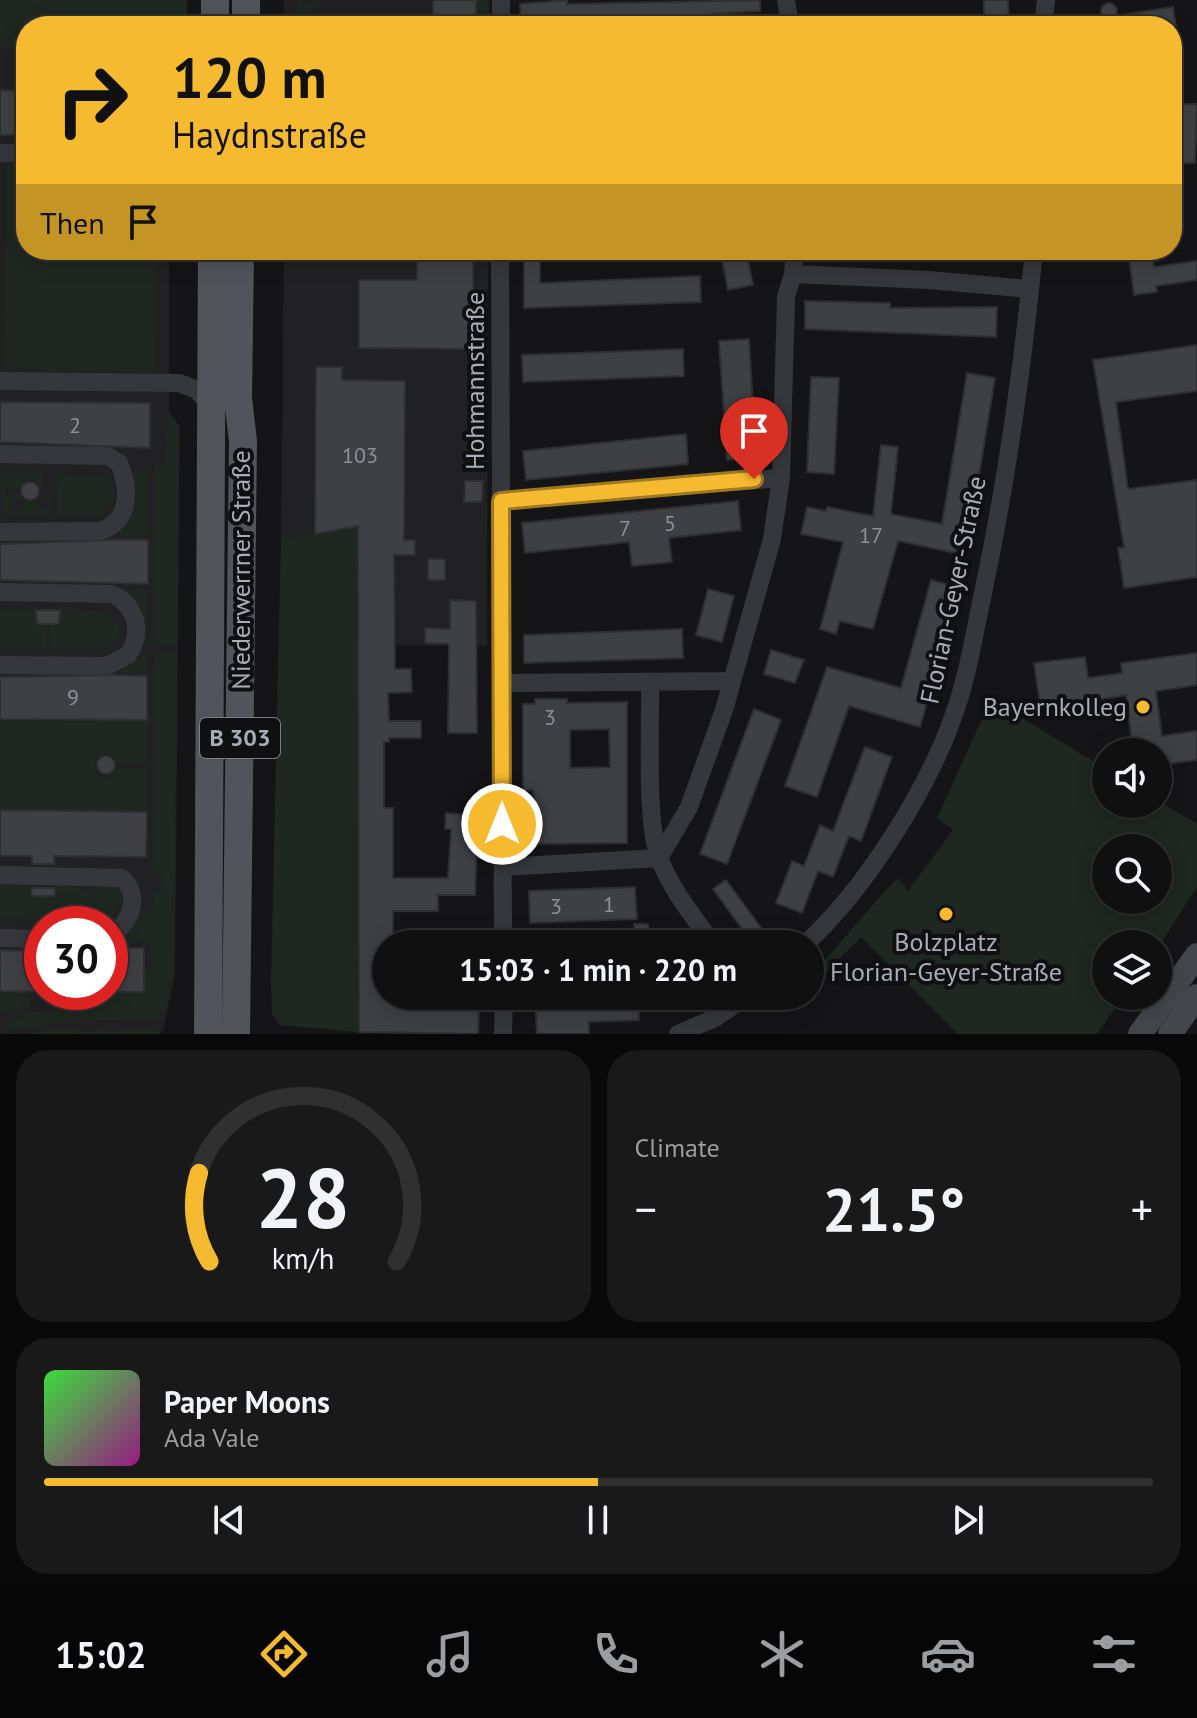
<!DOCTYPE html>
<meta charset="utf-8">
<style>
body{margin:0;font-family:"PT Sans",sans-serif;background:#19191a;color:#f1f3f6;height:100vh;display:flex;flex-direction:column;font-size:30px;white-space:nowrap}
*{box-sizing:border-box;margin:0}
p{font-size:26px;color:#9c9d9f}
.icon{flex:none;width:44px;height:44px;fill:none;stroke:currentColor;stroke-width:2;stroke-linecap:round;stroke-linejoin:round}
.map{position:relative;height:1034px;overflow:hidden}
.details{display:flex;flex-direction:column;gap:16px;padding:16px;background:#090909;flex:1}
.details>*{flex:none}
.banner{position:absolute;left:16px;top:16px;width:1166px;height:244px;border-radius:32px;box-shadow:0 4px 20px #0003,0 0 0 2px #303031;background:#f5ba2f;color:#111;overflow:hidden}
.fabs{position:absolute;left:1092px;top:738px;display:grid;gap:16px}
.fabs a{display:grid;place-items:center;width:80px;height:80px;border-radius:50%;background:#101011;box-shadow:0 4px 20px #0003,0 0 0 2px #303031;font-size:40px}
.speed{position:absolute;left:24px;top:906px;display:flex;gap:16px;font-size:40px;font-weight:700;text-align:center}
.speed>*{display:grid;place-content:center;width:104px;height:104px;border-radius:50%;background:#101011;box-shadow:0 4px 20px #0003,0 0 0 2px #303031;line-height:1}
.speed .limit{border:12px solid #d22;background:#fff;color:#111}
.pin{position:absolute;display:grid;place-items:center;width:68px;height:68px;color:#fff;margin:-82px -34px;border-radius:50% 50% 50% 0;rotate:-45deg;box-shadow:0 0 8px #0007}
.pin .icon{rotate:45deg}
.me{position:absolute;width:88px;margin:-44px;rotate:0deg;stroke-linejoin:round;filter:drop-shadow(0 0 6px #0008)}
.turn{display:flex;align-items:center;gap:28px;height:168px;padding:0 24px;font-size:36px}
.turn .icon{width:104px;height:104px;stroke-width:2.5}
.turn b{display:block;font-size:56px;line-height:68px}
.then{display:flex;align-items:center;height:76px;padding:0 24px;background:#0003;gap:16px;font-size:30px}
.big{font-size:60px;font-weight:800;line-height:1.1}
.details .tile{flex:1;display:flex;flex-direction:column;justify-content:center;gap:12px;min-width:0;padding:0 28px;border-radius:32px;background:#19191a}
.details .dial{align-items:center;gap:0}
.dial svg{height:208px;overflow:visible;fill:none;stroke:#303031;stroke-width:7;stroke-linecap:round;text-anchor:middle}
.dial text{fill:#f1f3f6;stroke:none}
.song{display:flex;align-items:center;gap:24px}
.cover{width:96px;height:96px;border-radius:12px;background:linear-gradient(135deg,hsl(120 70% 55%),hsl(310 70% 35%))}
.played{height:8px;border-radius:4px;background:linear-gradient(90deg,#f5ba2f 50%,#303031 50%)}
.keys{display:flex;justify-content:space-around;direction:ltr}
.heat{display:flex;justify-content:space-between;align-items:center;font-size:44px;direction:ltr}
.details .tiles{flex:1;display:grid;gap:16px;grid-template-columns:1fr 1fr}
.tile:last-child{grid-column:span 2}
.trip{position:absolute;left:372px;top:930px;width:452px;height:80px;border-radius:40px;background:#101011;box-shadow:0 4px 20px #0003,0 0 0 2px #303031;font-weight:800;line-height:80px;text-align:center}
.menu{display:flex;height:128px;justify-content:space-around;align-items:center;background:#060607;color:#9c9d9f}
.menu .icon{width:56px;height:56px}
.menu .on{color:#f5ba2f}
.menu b{font-size:36px;color:#f1f3f6}
.map>svg:first-child{display:block}
</style>
<div class="map">
<svg width="1197" height="1034" viewBox="0 0 1197 1034">
<rect width="100%" height="100%" fill="#151517"/>
<!-- built -->
<path fill="#212124" fill-rule="evenodd" d="M0,0h187v26h-161v224h143v162l11,14 -5,549 -12,56 -163,3zM42,924h68v68h-68z
M284,0h206l-1,26h-206z
M284,250h204l-1,396 -128,-1 -1,-118 -77,11z"/>
<!-- green -->
<path fill="#1f2721" fill-rule="evenodd" d="M0,0h186v26h-160v22h-26z
M298,0l16,2 -9,24h-7z
M476,0h12v26h-29l17,-2z
M6,165h20v85h131l-2,122 -151,-4z
M168,412l11,15 -2,218h-22v-180h11z
M125,472h23v64h-47l7,-4z
M0,474h43l-1,17 -7,-11h-10l-6,9 -13,-3 -3,8 9,3 7,-4 3,6 -14,4 4,9 9,-3 4,-8 11,-1 2,9 8,3 4,-9 -10,-5 12,-3v19h-49z
M58,474l48,3 8,9 -1,19 -12,9h-44z
M358,526l3,467 -2,39 -79,-7 -8,-11 -1,-34 10,-442z
M117,589l30,1 -1,56 -5,-2z
M0,609h36v16l11,1v22h-47z
M61,609l46,3 11,11 2,14 -15,11 -54,1v-23l10,-1z
M148,651l-1,22h-29z
M155,652h22l-3,318 -12,50h-84l-71,10 4,-11 13,-1 3,-6h27v-20h90v-21l7,-1v-28h-39l27,-31h13l1,-19 9,-1 1,-18 -13,-1 4,-7z
M991,699l115,70v35h52v-4l39,24v63l-39,61v-4h-52v52h18l-27,38h-139l-97,-97 -51,52v-12l83,-95 6,-3 9,12 45,-61 -16,-12zM1158,848v52h-52v-52z
M0,719l147,1v44l-30,-2 -6,-8h-8l-8,6v11l6,6h10l7,-9h28l1,44 -147,-2z
M0,880h31v17h25v-17l25,1v9h13l1,-9 20,1 7,9 1,15 -6,-1 -4,10 -9,5 -104,-1z
M0,991l29,1v16h-13l-8,6 -8,-4z
M156,1027l6,7h-141l43,-6 38,4z"/>
<!-- building -->
<path fill="#3f4044" stroke="#2f2f33" stroke-width="2" fill-rule="evenodd" d="M433,0h43v24l-43,1z
M567,0v4l193,-4v11l-47,3 1,6 -90,6h-103l-1,-22z
M984,0h24l1,26h-25z
M1101 11a8 8 0 1 1 16 0a8 8 0 1 1-16 0Z
M1173,7l3,19h-47l-2,-12z
M0,90l26,1v44h-26z
M1172,104h25l-2,59h-23z
M417,250h56l1,99 -115,-1v-68h58z
M524,250h16v33l160,-7 1,26 -177,6z
M720,250h26l7,35 -25,5z
M1128,250h23l3,17 43,-6v19l-41,6 1,6 -23,3z
M805,301l85,2v5l107,-1 -1,30 -191,-8z
M749,339l7,119 -29,2 -8,-119z
M1197,345v46l-81,11 12,87 69,-9v97l-73,11 -6,-40 6,-1 -31,-187z
M683,349l1,27 -161,6 -1,-27z
M316,367h26v13l63,1 -1,159h11v15h-21l1,114h16l1,23 -24,1 1,28h32v17h-32v4h-5v66h9v70h55l3,-49h-6l1,-16 32,2 -3,80h-37v16h-45v33h-7v52h44v7l49,2 -1,29 -119,-2 -1,-506 -43,8z
M967,373l28,5 -22,134 -8,-1 -9,42 -58,-12 -25,88 -33,-8 -4,13 -16,-5 23,-87 -42,-8 6,-27 19,4 1,-4 46,9 8,-71 17,2 -7,67 51,10z
M811,377l28,1 -5,96 -27,-2z
M0,402l150,1v45l-150,-6z
M686,434l2,30 -162,16 -3,-29z
M465,481h18l-1,21h-18z
M21 491a9 9 0 1 1 18 0a9 9 0 1 1-18 0Z
M738,501l3,29 -72,8 3,24 -40,4 -3,-24 -104,11 -3,-30z
M110,540h38v44l-148,-4v-36z
M428,559h17v21h-17z
M931,580l25,7 -32,111 4,1 -8,28 -71,-21 -32,91 -32,-11 42,-119 74,21z
M708,589l26,7 -12,46 -26,-7z
M450,600l26,1 1,132h-29l1,-89 -24,-1v-15l25,1z
M36,610h24l-1,14h-22z
M682,629l1,29 -159,5v-28z
M771,650l33,10 -9,23 -31,-9z
M1197,653v32l-41,6 6,45 35,-5v29l-39,5v-13h-25l-7,-57 -85,15 -7,-47 51,-6 3,21 34,-5 -1,-10z
M115,675l32,1v44l-147,-1v-42z
M535,699h32v4l60,-1v141l-103,1v-25h10l-1,-29 -10,1v-87h12zM609,729l1,38 -40,1v-38z
M754,709l27,11 -54,144 -27,-10z
M865,747l27,10 -31,84 -12,-5 -16,41 -15,-6 -16,42 -26,-10 16,-42 12,5 16,-41 13,6z
M97 765a9 9 0 1 1 18 0a9 9 0 1 1-18 0Z
M0,810l147,2 -1,45 -92,-1 1,8h-23v-8h-32z
M726,880l47,64h-20l-40,-55z
M635,887l2,32 -107,4 -1,-32z
M32,888h23v8h-24z
M634,924h14l1,20h-14z
M110,948h34v44h-34z
M0,950l42,1v41l-42,-1z
M535,996h103l1,24 -50,2v12h-52z"/>
<g fill="none" stroke-linecap="round" stroke-linejoin="round">
<!-- street -->
<path stroke="#36373c" stroke-width="18" d="M786,0l4,26
M501,26v-26
M1043,26l3,-26
M0,153h26
M500,250l3,694
M793,274l136,6 101,9
M0,381l179,2 18,7 14,17
M0,454l107,2 12,7c11,26 12,57 -18,68l-101,1
M501,501l280,-23
M0,592l112,2c25,12 31,39 16,61l-21,11 -107,-1
M650,682c1,43 -5,142 10,178 12,31 34,57 53,84
M502,683l229,-2
M659,858l30,-51 35,-97 48,-171 9,-61 5,-181 7,-23 2,-24
M503,867l156,-9
M0,875l122,3c20,18 8,46 -12,58
M0,938l42,1
M805,944c59,-53 122,-153 148,-227 15,-40 21,-83 30,-124 24,-113 40,-228 51,-343
M503,1034l1,-38
M678,1034l37,-16 32,-22"/>
<!-- secondary -->
<path stroke="#44464c" stroke-width="24" d="M1140,1034l57,-79
M1170,1034l27,-38"/>
<!-- primary -->
<path stroke="#52545b" stroke-width="28" d="M215,26v-26
M246,26v-26
M208,1034l4,-784
M236,1034l7,-593 -5,-43 2,-148"/>
</g>
<g fill="none" stroke-linecap="round" stroke-linejoin="round">
<!-- route casing -->
<g stroke="#9f791f" stroke-width="20">
<path id="route" d="M502,824l-1,-323 253,-22"/>
</g>
<!-- route -->
<use href="#route" stroke="#f5ba2f" stroke-width="14"/>
</g>
<!-- markers -->
<g fill="#f5ba2f" stroke="#101012" stroke-width="3">
<circle cx="1143" cy="707" r="8"/>
<circle cx="946" cy="914" r="8"/>
</g>
<g text-anchor="middle" stroke-width="8" stroke-linejoin="round" paint-order="stroke">
<!-- number labels -->
<g font-size="22" fill="#8d919b">
<text x="75" y="433">2</text>
<text x="360" y="463">103</text>
<text x="670" y="531">5</text>
<text x="625" y="536">7</text>
<text x="871" y="543">17</text>
<text x="73" y="705">9</text>
<text x="550" y="725">3</text>
<text x="609" y="912">1</text>
<text x="556" y="914">3</text>
</g>
<!-- shield labels -->
<rect fill="#101012" stroke="#7a7d86" stroke-width="2" x="200" y="718" width="80" height="40" rx="6"/>
<g font-size="24" font-weight="bold" fill="#a7acb8">
<text x="240" y="746">B 303</text>
</g>
<!-- street labels -->
<g font-size="26" fill="#a7acb8" stroke="#101012">
<text transform="translate(475 381) rotate(-90)" y="9">Hohmannstraße</text>
<text transform="translate(241 570) rotate(-90)" y="9">Niederwerrner Straße</text>
<text transform="translate(953 590) rotate(-78)" y="9">Florian-Geyer-Straße</text>
</g>
<!-- poi labels -->
<g font-size="26" fill="#a7acb8" stroke="#101012" text-anchor="end">
<text x="1127" y="716">Bayernkolleg</text>
<text x="946" y="951" text-anchor="middle">Bolzplatz<tspan x="946" dy="30">Florian-Geyer-Straße</tspan></text>
</g>
</g>
</svg>
<div class="fabs">
<a><svg class="icon" aria-label="sound" viewBox="0 0 24 24"><path d="M4 9h4l5-4v14l-5-4H4zM17 9q2 3 0 6"/></svg></a>
<a><svg class="icon" aria-label="search" viewBox="0 0 24 24"><circle cx="10" cy="10" r="6"/><path d="M15 15l6 6"/></svg></a>
<a><svg class="icon" aria-label="layers" viewBox="0 0 24 24"><path d="M12 4l9 5-9 5-9-5zM3 14l9 5 9-5"/></svg></a>
</div>
<div class="speed"><div class="limit">30</div></div>
<div class="pin" style="left:754px;top:479px;background:#d93025"><svg class="icon" aria-label="arrive" viewBox="0 0 24 24"><path d="M6 21V4h12l-3 4 3 4H6"/></svg></div>
<svg class="me" style="left:502px;top:824px" viewBox="-20 -20 40 40"><circle r="17" fill="#f5ba2f" stroke="#fff" stroke-width="3"/><path d="M0-11L8 9 0 5-8 9z" fill="#fff"/></svg>
<div class="trip">15:03 · 1 min · 220 m</div>
<div class="banner">
<div class="turn"><svg class="icon" aria-label="right" viewBox="0 0 24 24"><path d="M7 20v-9h11M14 6l5 5-5 5"/></svg><div><b>120 m</b>Haydnstraße</div></div>
<div class="then">Then<svg class="icon" aria-label="arrive" viewBox="0 0 24 24"><path d="M6 21V4h12l-3 4 3 4H6"/></svg></div>
</div>
</div>
<section class="details">
<div class="tiles">
<div class="tile dial"><svg viewBox="0 0 100 80">
<path d="M14 69A42 42 0 1 1 86 69"/>
<path d="M14 69A42 42 0 0 1 10 35" stroke="#f5ba2f"/>
<text x="50" y="56" font-size="32" font-weight="700">28</text>
<text x="50" y="72" font-size="11">km/h</text>
</svg></div>
<div class="tile"><p>Climate</p>
<div class="heat"><a>−</a><b class="big">21.5°</b><a>+</a></div>
</div>
<div class="tile">
<div class="song"><i class="cover"></i><div><b>Paper Moons</b><p>Ada Vale</p></div></div>
<div class="played"></div>
<div class="keys"><svg class="icon" aria-label="previous" viewBox="0 0 24 24"><path d="M18 5L8 12l10 7zM5 5v14"/></svg><svg class="icon" aria-label="pause" viewBox="0 0 24 24"><path d="M8 5v14M16 5v14"/></svg><svg class="icon" aria-label="next" viewBox="0 0 24 24"><path d="M6 5l10 7-10 7zM19 5v14"/></svg></div>
</div>
</div>
</section>
<nav class="menu">
<b>15:02</b>
<svg class="icon on" aria-label="directions" viewBox="0 0 24 24"><path d="M12 3l9 9-9 9-9-9zM9 14v-3h6M13 9l2 2-2 2"/></svg>
<svg class="icon" aria-label="music" viewBox="0 0 24 24"><path d="M9 18V5l10-2v13"/><circle cx="6" cy="18" r="3"/><circle cx="16" cy="16" r="3"/></svg>
<svg class="icon" aria-label="phone" viewBox="0 0 24 24"><path d="M5 4h4l2 5-3 2q2 4 5 5l2-3 5 2v4C11 20 4 13 5 4z"/></svg>
<svg class="icon" aria-label="climate" viewBox="0 0 24 24"><path d="M12 3v18M4 7l16 10M4 17L20 7"/></svg>
<svg class="icon" aria-label="car" viewBox="0 0 24 24"><path d="M5 17H2v-5l4-1 3-4h7l3 4 3 1v5h-3M9 17h6M6 11h13"/><circle cx="7" cy="17" r="2"/><circle cx="17" cy="17" r="2"/></svg>
<svg class="icon" aria-label="filters" viewBox="0 0 24 24"><path d="M4 7h16M4 17h16"/><circle cx="9" cy="7" r="2"/><circle cx="15" cy="17" r="2"/></svg>
</nav>
